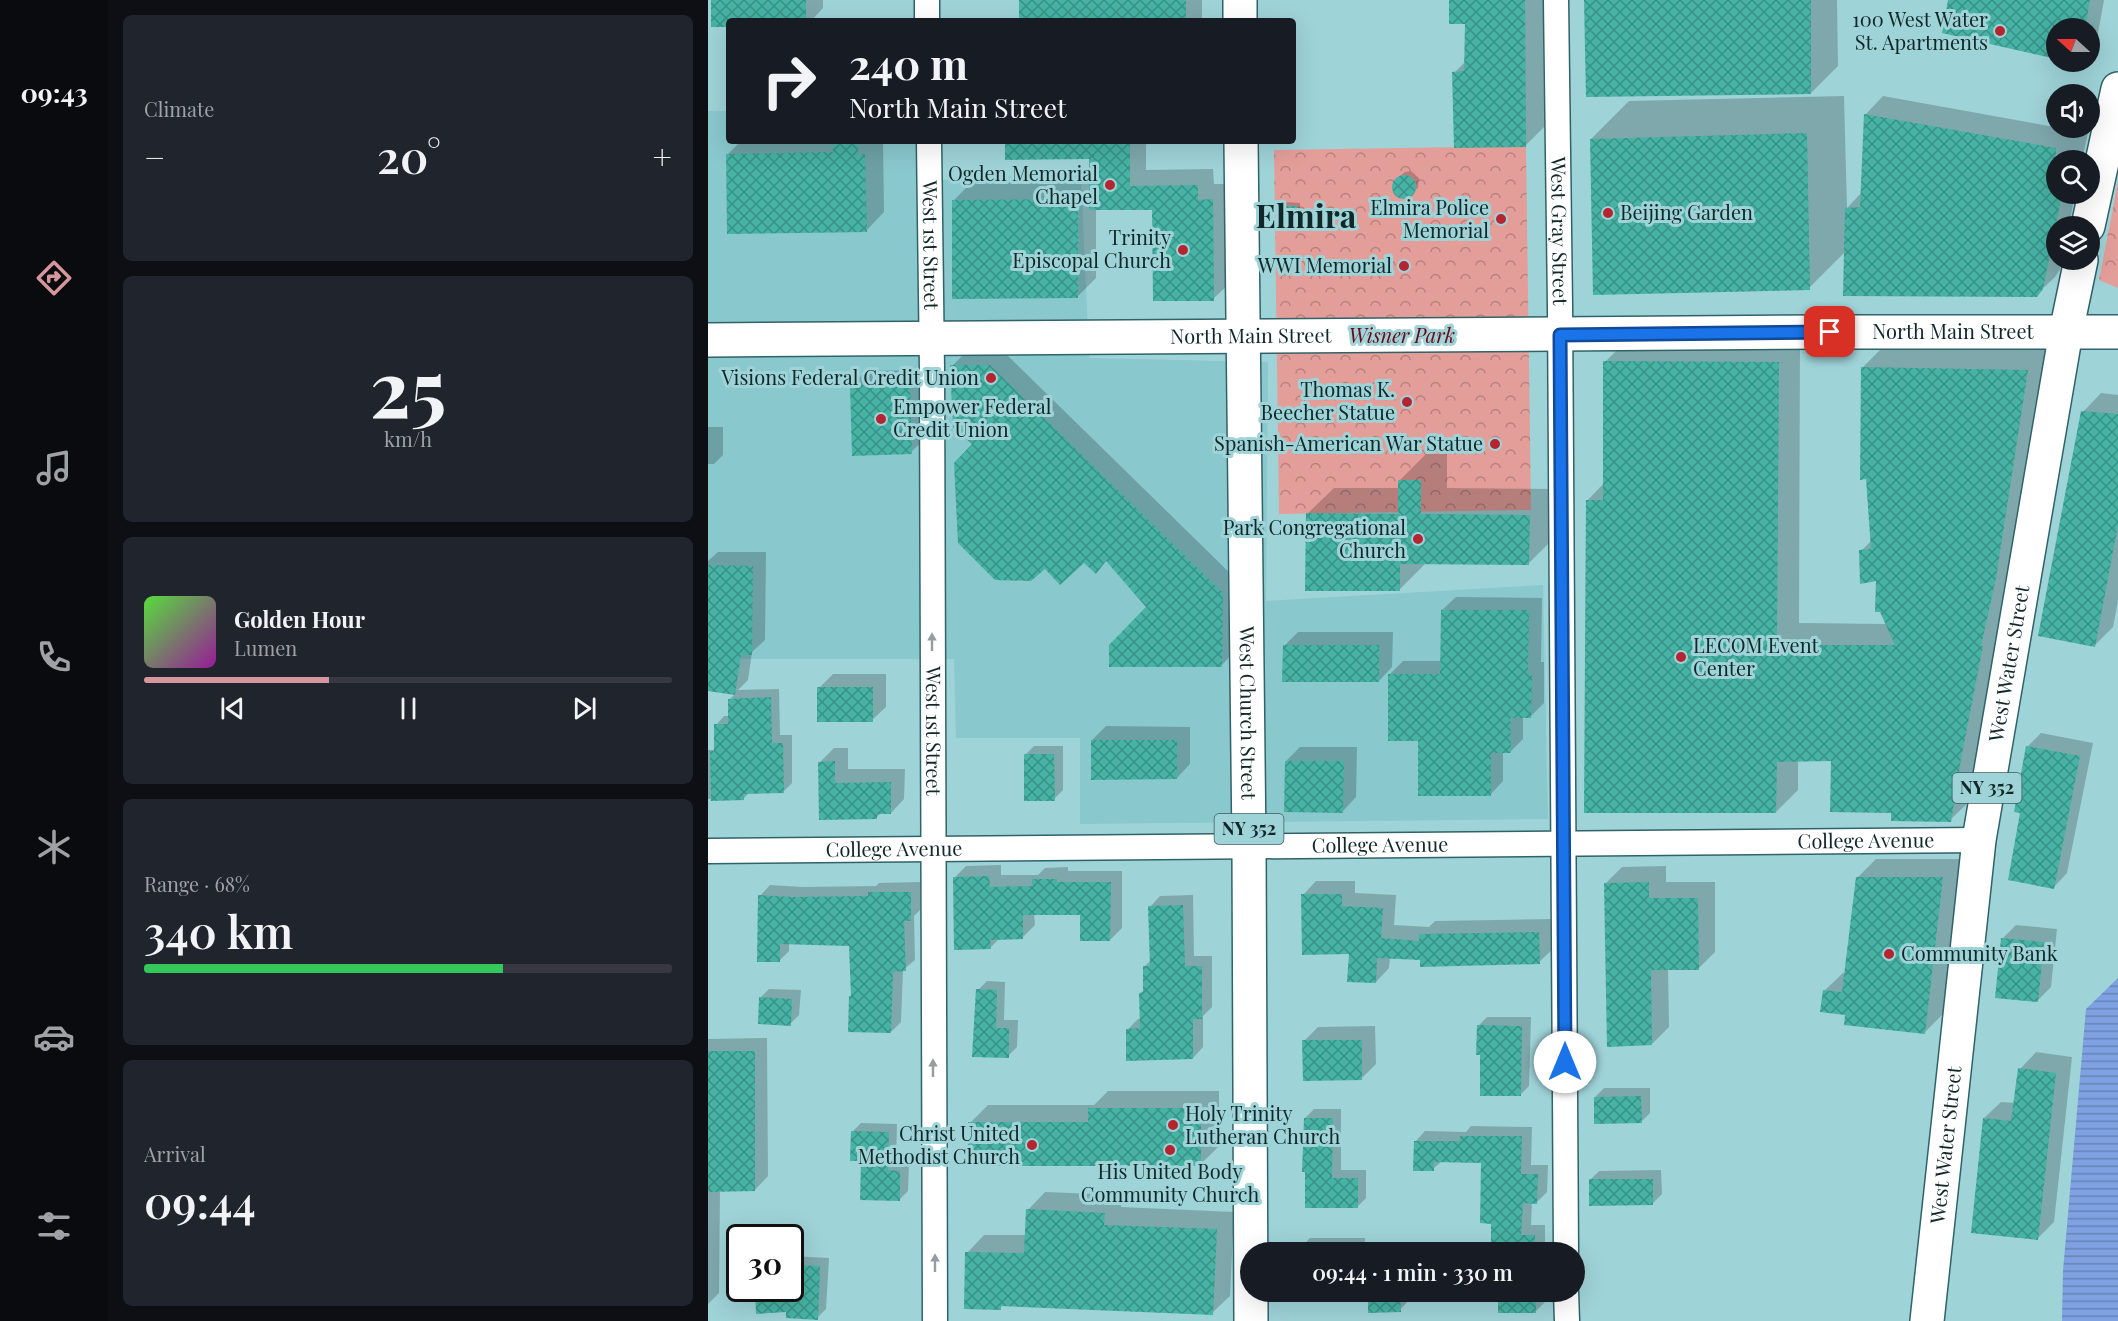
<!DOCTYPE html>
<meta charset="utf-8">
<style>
body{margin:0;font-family:"Playfair Display",serif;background:#20242c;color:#f1f3f6;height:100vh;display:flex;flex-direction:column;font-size:22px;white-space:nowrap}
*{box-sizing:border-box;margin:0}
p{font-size:20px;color:#9ea1a6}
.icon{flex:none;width:33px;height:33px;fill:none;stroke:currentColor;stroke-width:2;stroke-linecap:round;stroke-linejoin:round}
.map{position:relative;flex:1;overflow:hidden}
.side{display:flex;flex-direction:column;gap:15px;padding:15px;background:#0d0f14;width:600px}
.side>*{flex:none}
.hud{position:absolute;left:18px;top:18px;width:570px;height:126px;border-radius:6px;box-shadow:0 6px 24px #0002;background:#171b24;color:#f1f3f6;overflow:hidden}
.needle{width:39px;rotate:291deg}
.fabs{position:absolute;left:1338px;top:18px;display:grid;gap:12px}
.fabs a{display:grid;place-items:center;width:54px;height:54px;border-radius:50%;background:#171b24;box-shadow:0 6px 24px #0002;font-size:30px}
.speed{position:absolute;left:18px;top:1224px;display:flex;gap:12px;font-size:30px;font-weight:700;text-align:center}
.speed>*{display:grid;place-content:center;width:78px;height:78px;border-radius:50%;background:#171b24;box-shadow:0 6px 24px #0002;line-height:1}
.speed .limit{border:3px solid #111;border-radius:9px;background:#fff;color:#111}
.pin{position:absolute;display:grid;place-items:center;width:51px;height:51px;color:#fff;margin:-26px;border-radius:12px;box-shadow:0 3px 9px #0006}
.me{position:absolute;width:66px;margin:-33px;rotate:0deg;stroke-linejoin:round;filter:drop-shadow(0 0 4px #0008)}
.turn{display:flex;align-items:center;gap:21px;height:126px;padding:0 24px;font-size:27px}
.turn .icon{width:78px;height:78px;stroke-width:2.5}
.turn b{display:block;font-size:42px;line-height:51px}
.big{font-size:45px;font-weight:600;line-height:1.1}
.side .tile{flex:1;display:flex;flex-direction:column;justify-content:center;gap:9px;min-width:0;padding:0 21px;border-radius:9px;background:#20242c}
.side .dial{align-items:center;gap:0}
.dial b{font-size:78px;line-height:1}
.song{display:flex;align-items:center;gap:18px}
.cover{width:72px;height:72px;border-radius:9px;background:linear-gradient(135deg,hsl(110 70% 55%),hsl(300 70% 35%))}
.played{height:6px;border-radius:3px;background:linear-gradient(90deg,#d6969d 35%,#363941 35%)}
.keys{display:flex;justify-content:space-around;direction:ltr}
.heat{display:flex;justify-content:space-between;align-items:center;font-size:33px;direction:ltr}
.charge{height:9px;border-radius:4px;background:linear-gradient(90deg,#34c759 68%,#363941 0)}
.trip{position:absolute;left:532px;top:1242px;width:345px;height:60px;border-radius:30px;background:#171b24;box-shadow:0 6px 24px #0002;font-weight:600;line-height:60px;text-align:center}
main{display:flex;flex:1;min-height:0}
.tab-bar{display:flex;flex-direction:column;width:108px;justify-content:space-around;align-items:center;background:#090b0e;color:#9ea1a6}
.tab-bar .icon{width:42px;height:42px}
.tab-bar .selected{color:#d6969d}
.tab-bar b{font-size:27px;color:#f1f3f6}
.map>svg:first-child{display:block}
</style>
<main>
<nav class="tab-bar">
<b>09:43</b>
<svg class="icon selected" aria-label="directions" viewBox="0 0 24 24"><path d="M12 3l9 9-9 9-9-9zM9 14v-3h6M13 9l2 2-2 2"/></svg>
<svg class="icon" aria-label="music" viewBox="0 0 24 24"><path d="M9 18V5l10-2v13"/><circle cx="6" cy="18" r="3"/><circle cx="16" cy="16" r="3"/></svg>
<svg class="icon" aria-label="phone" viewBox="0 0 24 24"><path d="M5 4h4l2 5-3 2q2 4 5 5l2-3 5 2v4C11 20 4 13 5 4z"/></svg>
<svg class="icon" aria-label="climate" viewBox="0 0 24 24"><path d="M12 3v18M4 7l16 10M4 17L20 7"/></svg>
<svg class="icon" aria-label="car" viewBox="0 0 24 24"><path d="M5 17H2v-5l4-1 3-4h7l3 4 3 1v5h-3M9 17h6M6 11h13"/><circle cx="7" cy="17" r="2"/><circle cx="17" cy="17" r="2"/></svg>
<svg class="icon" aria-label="filters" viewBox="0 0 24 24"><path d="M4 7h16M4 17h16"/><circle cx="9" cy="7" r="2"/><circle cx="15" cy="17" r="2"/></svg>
</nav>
<section class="side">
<div class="tile"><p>Climate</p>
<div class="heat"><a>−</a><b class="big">20°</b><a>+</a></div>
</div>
<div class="tile dial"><b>25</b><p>km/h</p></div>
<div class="tile">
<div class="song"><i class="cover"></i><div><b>Golden Hour</b><p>Lumen</p></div></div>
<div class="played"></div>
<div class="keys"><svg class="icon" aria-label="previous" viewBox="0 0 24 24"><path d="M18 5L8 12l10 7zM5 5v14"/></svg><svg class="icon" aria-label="pause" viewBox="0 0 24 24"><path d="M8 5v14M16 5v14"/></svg><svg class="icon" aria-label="next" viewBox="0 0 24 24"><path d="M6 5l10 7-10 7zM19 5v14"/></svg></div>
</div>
<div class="tile"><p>Range · 68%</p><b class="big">340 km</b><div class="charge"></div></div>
<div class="tile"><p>Arrival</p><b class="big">09:44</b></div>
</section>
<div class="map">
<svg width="1410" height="1321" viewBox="0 0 1410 1321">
<defs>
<pattern id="forest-crowns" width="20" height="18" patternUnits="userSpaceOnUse" patternTransform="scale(1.5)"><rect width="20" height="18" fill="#e49e9a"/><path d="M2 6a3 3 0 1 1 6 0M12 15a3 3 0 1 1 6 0" fill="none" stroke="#b7817e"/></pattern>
<pattern id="water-rules" width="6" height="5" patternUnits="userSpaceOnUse" patternTransform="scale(1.5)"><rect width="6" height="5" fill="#7fa1e1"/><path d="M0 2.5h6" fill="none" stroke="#6783b6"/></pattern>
<pattern id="building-cross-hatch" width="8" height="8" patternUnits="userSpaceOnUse" patternTransform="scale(1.5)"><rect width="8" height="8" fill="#46b3a4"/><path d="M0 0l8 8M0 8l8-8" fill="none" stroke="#399286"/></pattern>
</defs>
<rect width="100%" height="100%" fill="#9ed3d8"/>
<!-- built -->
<path fill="#89c8cd" d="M0,111h21v30h212v39l140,-7 8,185 179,4 -2,239 277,-16 5,234 -468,5v-86h-124l-2,-79h-246z"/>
<!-- forest -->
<path fill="url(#forest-crowns)" d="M818,146l5,364 -252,4 -5,-364z
M1410,182v106l-19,-8z"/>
<!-- water -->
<path fill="url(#water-rules)" d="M1410,978v343h-56l1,-50 23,-262z"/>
<!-- shadow -->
<path fill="#0003" d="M4,0h111v8l-12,13h-82v5z
M312,0h182v21h-182z
M743,0h92l1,127 -19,19 -71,-73 12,-12v-39z
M877,0h252l1,66 -27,27z
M1242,0h154l-8,44 -6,6v-22h-34v29l-112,-26z
M1136,96l3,112 15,-16 3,-77 18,-19 205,37 -6,27h-26v34h19l-6,32h-13v34h6l-2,9 -5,8 -19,18 -191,-43 -36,36 -218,-149 38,-38z
M33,141h142l1,71 -18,19 -139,-76z
M298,141h184l-41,1 -3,3v25l67,-1 1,15h15l1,99 -17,16 -59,-91 -58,1v69l-19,19 -124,-96 19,-19h119v-24z
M703,171l8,7 -1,10 -15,10 -5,-2 -4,-5 -1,-6 3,-5 9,-8z
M578,202l14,1v22l-4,4 -14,-23z
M919,340h173l-1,283 88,1 -9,-45 -17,-28 11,-11 -10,-172 22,-22 165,3 -76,449 -23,22 -58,-8 -60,-53 -34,1v30l-22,22 -189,-311 17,-18 1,-121z
M258,352h38l232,227 -1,72 -13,14 -74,-57 -41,-48 -11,11 -122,-127 -22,-78z
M215,370l2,69 -14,13 -59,-67 14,-14z
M1393,393l17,2v206l-5,26 -18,18 -12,-233z
M0,427h15v28l-9,9h-6z
M718,454h21v34l109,1 -1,48 -26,26h-103l-27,27 -92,-76 27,-26h66v-8z
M10,552h48l-1,88 -13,12 -4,28 -10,10 41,-1 1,46h12v48l-9,9h-33l-7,7h-35v-49h5l3,-2v-23l8,-9h6v-17l5,-5 -27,-4v-129z
M748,597l86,1 -1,64h3v41l-13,13h-8v23l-13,13h-7v29l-13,14 -71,-56 -30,-64 14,-14h39v-51z
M590,632h95l-1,35 -13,14 -95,-35z
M125,674h53v33l-14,13 -53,-32z
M398,726l84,1v37l-13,14 -85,-38z
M1333,733l52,10 -26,130 -13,14 -33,-75 6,-65z
M326,746h29v44l-9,9 -29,-44z
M592,747h57l-1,50 -13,14 -57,-50z
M126,748h14v21h57l-1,30 -13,14h-10l-5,5h-56v-56z
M1168,859h84l-17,155 -18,18 -78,-18 -23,-23 19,-18h2l12,-95z
M293,865v10h37l7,-7 23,-1v4h54v57l-12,12 -29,-27 -47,1 1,11 -12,12 -23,1 -10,10 -36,-70 12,-12z
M958,866v16h49v70l-17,17h-30l1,58 -17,17 -47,-160 17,-17z
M608,881h39v12l41,2 -2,30 35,2 6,-6 117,-2 1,30 -14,13 -149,-5 -1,11 -13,14 -73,-87z
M212,882v28l-6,6 1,44 -12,10 -2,52 -10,10 -41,-35 2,-2 -1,-50 -62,-2v8l-10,10 -19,-65 10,-11 33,2 73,-1 3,-3z
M485,895l1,61h18v51l-9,9v31l-10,11 -65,-29 10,-10h3v-26l4,-4 -1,-22 7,-7 -1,-53 10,-11z
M1308,925l41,4 -6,58 -14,14 -35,-62z
M279,981l18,1 -1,38h14l-1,27 -9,9 -30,-66z
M61,989l32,1 -2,25 -9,9 -30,-26z
M779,1017h44l-2,69 -9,9 -42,-69z
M667,1026l1,38 -14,14 -58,-37 14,-14z
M59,1038l1,138 -13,14h-35l-1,103 -11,11v-265z
M1328,1052l36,5 -18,165 -17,17 -53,-121 17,-16 14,1 5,-34z
M896,1088h46v25l-9,9 -46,-25z
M400,1091h111v55l-19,19 -230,-42 18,-18h106z
M606,1109h27v61h25v28l-9,9 -51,-36 -1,-53z
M153,1123l36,1 -1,38h13l-1,29 -9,9 -37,-40 -10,-28z
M763,1126l61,1 -1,38h17l-1,27 -10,10h-5l-1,23h14v27h-53l1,-30 -11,-61h-40l-9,8 -18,-27 10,-11 41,1z
M953,1170l1,24 -9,9 -63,-23 9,-9z
M337,1192l77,3 -1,12 113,5 -4,84 -18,17 -208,-9 -4,4 -33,-55 17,-18h42l2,-25z
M602,1238h55v14h-69z
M82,1256l39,2 -3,51 -9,9 -27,-30z
M589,1292h34l-6,5h-28z
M661,1292h91l-8,7 -43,1 -9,10 -30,1z
M792,1292h45l1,9 -11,11h-35z"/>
<!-- building -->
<path fill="url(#building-cross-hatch)" d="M3,0h95v21h-77v6h-18z
M311,0h167v21h-167z
M741,0h76l1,147 -72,1 -2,-76 12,-1 1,-47h-16z
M876,0h227v94l-225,3z
M1240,0h142l-5,28h-29v31l-114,-26z
M1156,114l192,34v46h6l-19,95 -6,8 -194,-1 2,-88 15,-1z
M1099,133l3,157 -217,5 -3,-156z
M125,141h25v14l7,-1 2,78 -140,2 -1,-80 107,-2z
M297,141h125v45l68,-1v15l15,-1 1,102h-61l-1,-91h-63v-51l-84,1z
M684 187a12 12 0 1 1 24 0a12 12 0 1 1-24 0Z
M370,199v99l-126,1v-99z
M572,206h17l-1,25 -16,-1z
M895,361l176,1 -2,283h118l-15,-33h-5l1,-31 -16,3 -1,-34 12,-1 -5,-70 -6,1 1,-113 167,3 -32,208 -15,68h2l-22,113 -10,63 -60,-1v-8l-61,-1 1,-51 -54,1 -1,51h-192l2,-313h17z
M242,365h40l233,228 -1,74h-113v-22l37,-38 -40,-46 -10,13 -12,-11 -24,22 -15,-16 -14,12 -36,-1 -37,-37 -4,-80 18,-19 -19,-16z
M202,383l2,71 -60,2 -2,-71z
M1373,411l37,3v111l-23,122 -57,-11z
M690,480h23v34l109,1 -1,50 -129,-1v27h-95l1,-78 92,1z
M0,565l45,1 -1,89h-11l-6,40 -27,-4z
M733,610h88l-1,64h4l-1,44h-21l1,35h-20v43h-73v-55h-30v-67h52z
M575,645h96v37h-97z
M109,687h56v35h-56z
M63,697l1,46h11l1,50 -40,1v6l-33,1 -1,-50h4v-27h14v-25z
M383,740h86v39l-86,1z
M1318,746l54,10 -26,133 -46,-9 12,-67 -6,-1z
M316,754h30l1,47h-31z
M127,761v22l56,-1v32h-14v5l-58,1 -1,-58z
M577,761h59l-1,52 -59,-1z
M281,876l1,11 42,-1v-7h25v3h54l-1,59h-30v-26h-57v24l-33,1 1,9 -37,1 -1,-73z
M1148,877h87l-18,157 -81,-9 1,-10 -25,-3 3,-22 19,2z
M941,882v16h49l1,72h-48l1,75 -45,2 -3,-164z
M160,892h43v29h-7l2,50 -13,1 -2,61 -43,-1 1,-36h2l-2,-50 -69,-2v18h-23l1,-67 34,2 76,-1z
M593,894h41v12l41,2 -2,30 38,3v-7l120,-2 1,32 -120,3v-7l-43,-2 -1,25 -29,-1 2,-28 -47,1z
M475,905l2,61h17v53h-9v40l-67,2v-32l14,-1 -1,-35 4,-1v-26h7l-2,-60z
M1293,938l43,4 -6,60 -43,-4z
M268,989l21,1 -1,38h13v30l-37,-1z
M51,997l33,2 -1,27 -33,-2z
M769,1025l45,1 -1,70h-41v-41h-4z
M594,1040h60v40l-59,1z
M0,1051h47v140l-47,1z
M1310,1068l38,5 -18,167 -67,-7 12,-115 28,3z
M933,1096l1,27 -48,1v-27z
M380,1108h113v58h-233v-44h120z
M596,1118h29l-1,60h26v30h-53v-36h-3z
M143,1131l38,1 -1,38 12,1v30l-40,-1 1,-39h-11z
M752,1136h62l-1,38h17l-1,30 -14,-1 -2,32h14v17h-44v-28l-11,-1 1,-60 -47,-1v9h-21l1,-30h46z
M881,1179h64v26l-64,1z
M318,1209l79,4 -1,12 113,4 -4,86 -212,-9v4l-37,-1 1,-57 59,1z
M82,1265l30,1 -2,54 -32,-2v-6l-30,2 -1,-26h35z
M660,1292h32l1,20 -33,1z
M790,1292h38v21h-38z"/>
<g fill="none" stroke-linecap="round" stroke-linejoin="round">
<!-- minor casing -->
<g stroke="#306368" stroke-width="27">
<g id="minor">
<path d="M219,0v21"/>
<path id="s1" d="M848,0l4,306 6,946"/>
<path id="s2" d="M221,141l3,229 3,951"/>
<path id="s3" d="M0,851l1271,-11"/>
<path d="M858,1292l1,29"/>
</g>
</g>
<!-- secondary casing -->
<g stroke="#306368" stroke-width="36">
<path id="secondary" d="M1358,332h52"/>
</g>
<!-- primary casing -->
<g stroke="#306368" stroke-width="36">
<g id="primary">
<path d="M532,0v21"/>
<path id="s4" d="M533,141l8,705 2,475"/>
<path d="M1380,226l30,-137"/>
<path id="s5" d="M0,340l1122,-8h236"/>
<path id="s6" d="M1219,1321l52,-481 87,-508 15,-72"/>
</g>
</g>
<!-- minor -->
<use href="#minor" stroke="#fff" stroke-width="24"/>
<!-- secondary -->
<use href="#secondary" stroke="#fff" stroke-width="33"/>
<!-- primary -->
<use href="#primary" stroke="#fff" stroke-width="33"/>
</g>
<!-- one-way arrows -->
<defs><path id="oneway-solid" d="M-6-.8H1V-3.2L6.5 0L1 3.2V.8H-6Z" transform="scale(1.5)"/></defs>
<g fill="#949e9e">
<use href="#oneway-solid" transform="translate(224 642) rotate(-90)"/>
<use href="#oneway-solid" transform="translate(225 1068) rotate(-90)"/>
<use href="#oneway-solid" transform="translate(227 1263) rotate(-90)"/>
</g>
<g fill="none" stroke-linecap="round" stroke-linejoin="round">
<!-- route casing -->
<g stroke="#114b97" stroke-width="15">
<path id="route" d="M857,1062l-5,-727 270,-3"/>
</g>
<!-- route -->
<use href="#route" stroke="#1a73e8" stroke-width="10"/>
</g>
<!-- markers -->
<g fill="#b52431" stroke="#9ed3d8" stroke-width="2">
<circle cx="1292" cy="31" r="6"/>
<circle cx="402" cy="185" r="6"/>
<circle cx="900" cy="213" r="6"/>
<circle cx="793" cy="219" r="6"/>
<circle cx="475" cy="250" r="6"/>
<circle cx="696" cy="266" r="6"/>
<circle cx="283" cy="378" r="6"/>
<circle cx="699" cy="402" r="6"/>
<circle cx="173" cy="419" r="6"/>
<circle cx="787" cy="444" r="6"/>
<circle cx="710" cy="539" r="6"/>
<circle cx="973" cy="657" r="6"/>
<circle cx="1181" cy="954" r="6"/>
<circle cx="465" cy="1125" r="6"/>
<circle cx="324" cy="1145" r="6"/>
<circle cx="462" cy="1150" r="6"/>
</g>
<g text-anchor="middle" stroke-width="6" stroke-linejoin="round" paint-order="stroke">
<!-- shield labels -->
<g fill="#9ed3d8" stroke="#3b5b5d" stroke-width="1.5">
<rect x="1244.5" y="773" width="69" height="30" rx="4.5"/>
<rect x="506.5" y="814" width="69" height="30" rx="4.5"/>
</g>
<g font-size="18" font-weight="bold" fill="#112728">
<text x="1279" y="794">NY 352</text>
<text x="541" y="835">NY 352</text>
</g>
<!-- poi labels -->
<g font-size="20" fill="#112728" stroke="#9ed3d8" text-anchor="end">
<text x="1280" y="27">100 West Water<tspan x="1280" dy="23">St. Apartments</tspan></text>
<text x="390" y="181">Ogden Memorial<tspan x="390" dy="23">Chapel</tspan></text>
<text x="781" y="215">Elmira Police<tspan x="781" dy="23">Memorial</tspan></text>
<text x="912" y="220" text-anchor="start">Beijing Garden</text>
<text x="463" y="245">Trinity<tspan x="463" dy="23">Episcopal Church</tspan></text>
<text x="684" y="273">WWI Memorial</text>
<text x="271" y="385">Visions Federal Credit Union</text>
<text x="687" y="397">Thomas K.<tspan x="687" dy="23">Beecher Statue</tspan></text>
<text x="185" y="414" text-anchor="start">Empower Federal<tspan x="185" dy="23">Credit Union</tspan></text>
<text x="775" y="451">Spanish-American War Statue</text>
<text x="698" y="535">Park Congregational<tspan x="698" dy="23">Church</tspan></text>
<text x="985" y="653" text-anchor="start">LECOM Event<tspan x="985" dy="23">Center</tspan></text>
<text x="1193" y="961" text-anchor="start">Community Bank</text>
<text x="477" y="1121" text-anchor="start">Holy Trinity<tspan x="477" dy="23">Lutheran Church</tspan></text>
<text x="312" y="1141">Christ United<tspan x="312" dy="23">Methodist Church</tspan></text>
<text x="462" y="1179" text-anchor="middle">His United Body<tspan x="462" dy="23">Community Church</tspan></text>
</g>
<!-- street labels -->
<g font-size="20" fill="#112728" stroke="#9ed3d8">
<text dy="7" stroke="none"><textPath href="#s1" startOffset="231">West Gray Street</textPath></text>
<text dy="7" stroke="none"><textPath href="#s2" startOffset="104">West 1st Street</textPath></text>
<text dy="7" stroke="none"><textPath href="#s5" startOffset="1245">North Main Street</textPath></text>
<text dy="7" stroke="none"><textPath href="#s5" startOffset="543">North Main Street</textPath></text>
<text dy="7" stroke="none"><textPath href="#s6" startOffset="663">West Water Street</textPath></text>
<text dy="7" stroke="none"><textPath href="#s4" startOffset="572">West Church Street</textPath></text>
<text dy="7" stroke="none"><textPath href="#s2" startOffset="590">West 1st Street</textPath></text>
<text dy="7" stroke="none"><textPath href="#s3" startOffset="1158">College Avenue</textPath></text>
<text dy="7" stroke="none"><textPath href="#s3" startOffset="672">College Avenue</textPath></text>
<text dy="7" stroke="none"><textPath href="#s3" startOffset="186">College Avenue</textPath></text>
<text dy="7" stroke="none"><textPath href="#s6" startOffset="177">West Water Street</textPath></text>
</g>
<!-- park labels -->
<g font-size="20" font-style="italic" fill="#6c0514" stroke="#9ed3d8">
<text x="694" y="343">Wisner Park</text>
</g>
<!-- town labels -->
<g font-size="32" font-weight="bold" fill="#112728" stroke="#9ed3d8">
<text x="598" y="228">Elmira</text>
</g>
</g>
</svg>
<div class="fabs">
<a><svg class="needle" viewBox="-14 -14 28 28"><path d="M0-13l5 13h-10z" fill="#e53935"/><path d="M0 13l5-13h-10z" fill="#9ea1a6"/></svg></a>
<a><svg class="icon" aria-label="sound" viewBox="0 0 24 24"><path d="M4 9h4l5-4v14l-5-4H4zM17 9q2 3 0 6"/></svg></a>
<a><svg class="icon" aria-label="search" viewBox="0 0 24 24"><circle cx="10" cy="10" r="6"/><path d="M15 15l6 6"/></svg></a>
<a><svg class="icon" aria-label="layers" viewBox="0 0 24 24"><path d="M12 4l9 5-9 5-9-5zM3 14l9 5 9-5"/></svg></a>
</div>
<div class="speed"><div class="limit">30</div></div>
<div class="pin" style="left:1122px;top:332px;background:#d93025"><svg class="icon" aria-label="arrive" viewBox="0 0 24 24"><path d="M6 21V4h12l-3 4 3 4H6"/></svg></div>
<svg class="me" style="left:857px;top:1062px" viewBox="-20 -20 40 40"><circle r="19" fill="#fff"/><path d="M0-13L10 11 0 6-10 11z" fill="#1a73e8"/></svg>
<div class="trip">09:44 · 1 min · 330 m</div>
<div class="hud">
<div class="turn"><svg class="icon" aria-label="right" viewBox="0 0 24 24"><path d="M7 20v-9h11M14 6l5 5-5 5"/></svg><div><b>240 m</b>North Main Street</div></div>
</div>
</div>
</main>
